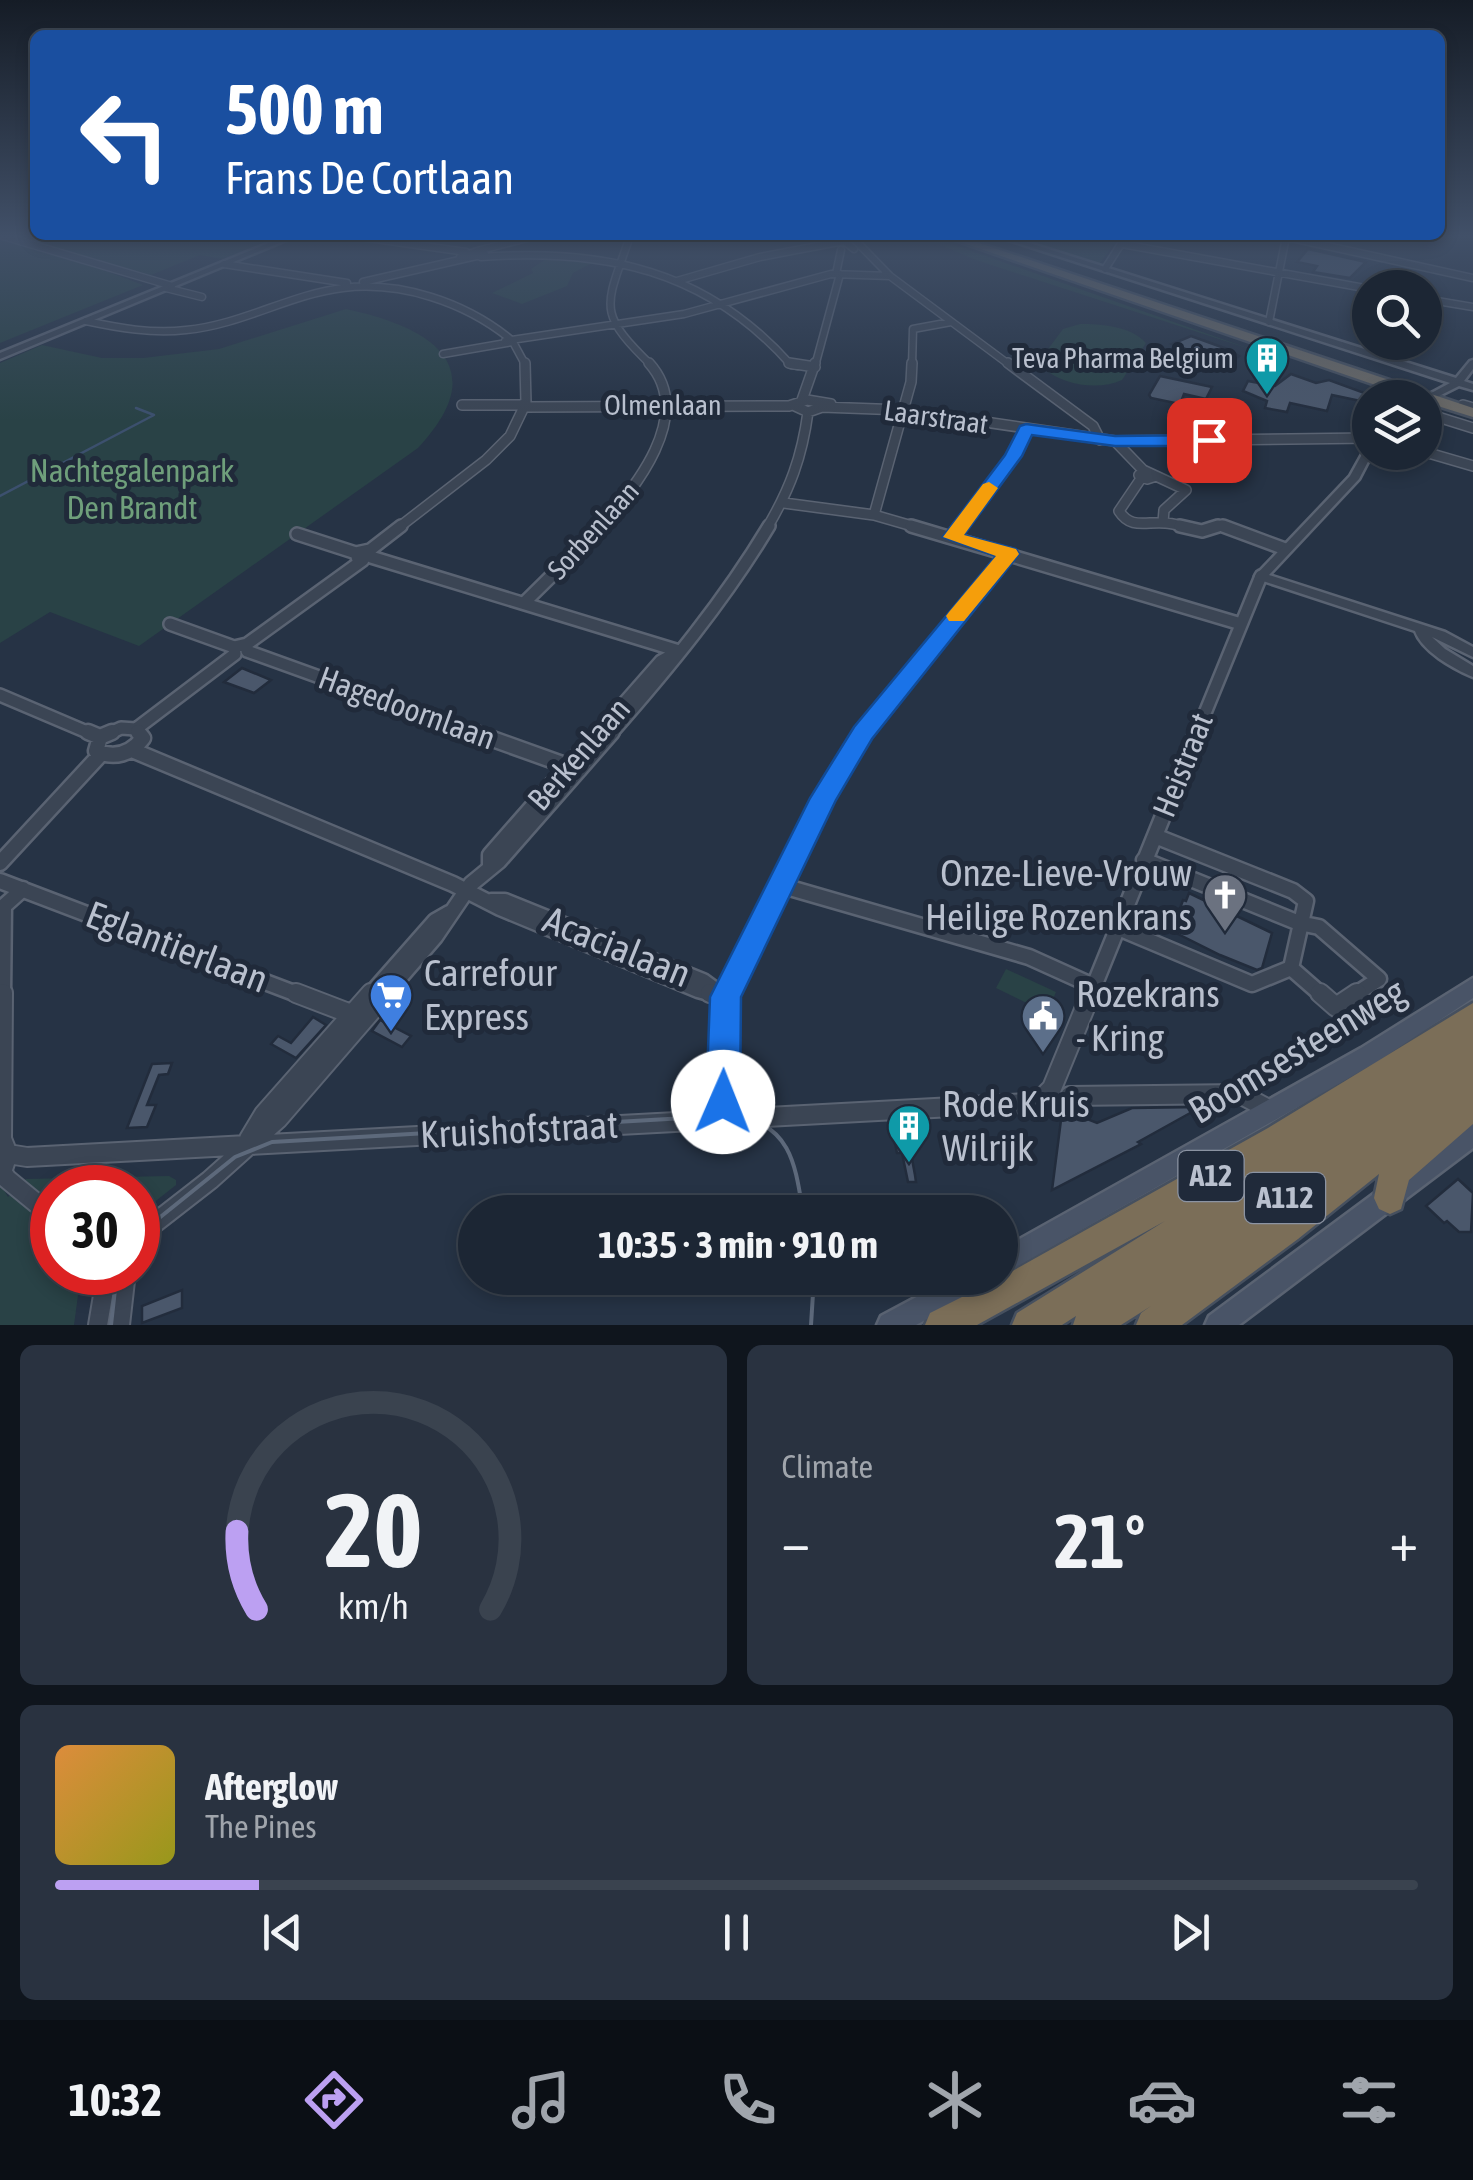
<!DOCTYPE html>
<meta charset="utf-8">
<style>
body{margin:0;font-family:"Asap Condensed",sans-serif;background:#293240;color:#f1f3f6;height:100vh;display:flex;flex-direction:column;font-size:38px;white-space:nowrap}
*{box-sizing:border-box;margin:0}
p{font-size:32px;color:#a0a5ac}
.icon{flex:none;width:55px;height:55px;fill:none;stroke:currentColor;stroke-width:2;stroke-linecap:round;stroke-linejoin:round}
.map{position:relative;height:1325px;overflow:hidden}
.panel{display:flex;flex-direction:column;gap:20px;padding:20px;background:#0f151d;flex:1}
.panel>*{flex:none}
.top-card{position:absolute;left:30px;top:30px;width:1415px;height:210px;border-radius:15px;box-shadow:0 5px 15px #0003,0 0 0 2px #3a434f;background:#1a4fa0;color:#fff;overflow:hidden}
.buttons{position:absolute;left:1352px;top:270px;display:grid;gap:20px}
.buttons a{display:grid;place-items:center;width:90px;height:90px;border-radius:50%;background:#1c2634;box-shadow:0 5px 15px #0003,0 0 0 2px #3a434f;font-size:50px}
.speed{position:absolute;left:30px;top:1165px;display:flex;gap:20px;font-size:50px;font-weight:700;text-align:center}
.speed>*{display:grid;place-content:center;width:130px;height:130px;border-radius:50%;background:#1c2634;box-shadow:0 5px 15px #0003,0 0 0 2px #3a434f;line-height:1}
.speed .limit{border:15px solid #d22;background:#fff;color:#111}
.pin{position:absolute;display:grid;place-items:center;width:85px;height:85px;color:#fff;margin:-42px;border-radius:20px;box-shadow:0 5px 15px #0006}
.me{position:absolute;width:110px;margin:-55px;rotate:1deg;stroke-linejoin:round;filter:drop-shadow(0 0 8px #0008)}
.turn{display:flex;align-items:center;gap:35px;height:210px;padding:0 30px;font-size:45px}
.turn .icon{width:130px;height:130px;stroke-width:2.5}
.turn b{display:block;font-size:70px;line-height:85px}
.big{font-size:75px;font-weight:700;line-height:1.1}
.panel .tile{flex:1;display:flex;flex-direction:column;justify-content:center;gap:15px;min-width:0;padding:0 35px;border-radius:15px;background:#293240}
.panel .dial{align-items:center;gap:0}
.dial svg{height:260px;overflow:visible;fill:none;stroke:#3a434f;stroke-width:7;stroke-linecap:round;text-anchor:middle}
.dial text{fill:#f1f3f6;stroke:none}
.song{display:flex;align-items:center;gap:30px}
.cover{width:120px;height:120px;border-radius:15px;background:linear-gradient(135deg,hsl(30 70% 55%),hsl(60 70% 35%))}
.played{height:10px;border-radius:5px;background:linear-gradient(90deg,#bca0f2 15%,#3a434f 15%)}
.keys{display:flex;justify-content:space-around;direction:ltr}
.heat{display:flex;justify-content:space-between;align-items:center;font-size:55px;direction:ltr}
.panel .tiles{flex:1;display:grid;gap:20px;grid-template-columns:1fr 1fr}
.tile:last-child{grid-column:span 2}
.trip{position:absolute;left:458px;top:1195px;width:560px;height:100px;border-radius:50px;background:#1c2634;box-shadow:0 5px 15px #0003,0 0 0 2px #3a434f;font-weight:700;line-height:100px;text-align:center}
.menu{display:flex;height:160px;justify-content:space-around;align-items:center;background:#0b0f15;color:#a0a5ac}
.menu .icon{width:70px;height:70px}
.menu .active{color:#bca0f2}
.menu b{font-size:45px;color:#f1f3f6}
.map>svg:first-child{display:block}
</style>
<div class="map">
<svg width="1473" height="1325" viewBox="0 0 1473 1325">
<rect width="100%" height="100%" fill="#263345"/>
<!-- green -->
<path fill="#294246" d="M12,236h267l-56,23 -23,-4 -49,20z
M919,236h10l327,115 -280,-91z
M1011,236h109l-21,28z
M0,238l74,21 69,26 -143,58z
M549,257l45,5 -21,11 -6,13 -45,18 -30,-11 41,-20 -2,-4z
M346,309c85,18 149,57 72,139l-279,198 -89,-34 -50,31v-280l42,-18 60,13h41l76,-9z
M1080,324c21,0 51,2 66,19l-24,37c-24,11 -59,5 -79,-12l-3,-8 23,-31z
M1006,969l50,23 -9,21 -51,-25z
M169,1176l7,4v5l-38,30v-27h-86v84l29,1 -7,52h-74v-142l8,14 18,-18z"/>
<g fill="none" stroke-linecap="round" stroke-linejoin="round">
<!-- stream -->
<path stroke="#3c506e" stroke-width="2.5" d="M0,496l154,-81 -18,-7"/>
</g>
<!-- building -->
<path fill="#4a576b" stroke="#222c3c" stroke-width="2.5" d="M1308,249l58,13 -16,16 -37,-6 4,-6 -20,-4z
M1191,336l36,13 12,7 -13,8 -54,-20z
M1291,374l25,9 13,-3 41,15v8l-38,-8 -5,16 -37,-8 -3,9 -22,-4 2,-7 -24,-10 5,-10 27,5z
M1160,376l52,11 -6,12 -22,-5 -3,8 -6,1 -24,-5 -2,-3z
M242,668l29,12 -17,13 -30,-11z
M1189,893l83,40 -10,35 -5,2 -37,-15 -48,-24 11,-31 3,1z
M313,1017l13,8 -30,33 -25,-14 7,-8 13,7z
M380,1020l31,16 -9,11 -30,-16z
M172,1063l-4,11 -9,1 -12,30h9l-9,22 -20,1 25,-64z
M1201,1107l-63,35 3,2 -89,46 9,-70 -3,-3 9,-6 30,12 35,-15z
M907,1132l8,43 1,7h-8l-6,-29h-5l-4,-20z
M1458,1179l15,14 -2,39h-12l-12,-11 -3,2 -18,-17z
M182,1290v18l-40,15v-17z"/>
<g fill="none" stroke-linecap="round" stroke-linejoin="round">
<!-- minor-far4 casing -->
<g stroke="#5a6372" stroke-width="9">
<path id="minor-far4" d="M3,236l169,50
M354,236l112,16
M630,236c-24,71 -35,75 22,130
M698,236h21
M1282,236l191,42
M630,237l33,-1
M855,240l35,36 121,90
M1122,244l248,45
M477,251l58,-15
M481,257c123,-9 226,13 310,108l7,1
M224,264l123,19
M1105,269l21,-33
M836,274l5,-24
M677,281l83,-24 84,-16 10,8
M363,282l122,-28 -8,-3 -17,6
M166,288l36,9
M1425,299l48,8
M86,321c33,7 66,13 100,9 55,-5 105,-36 157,-42 58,-7 121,14 166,50
M1269,322l17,-85
M505,341l179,-27 147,-40 59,2
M513,342l13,24
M443,354l69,-12
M815,366l25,-92
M912,366l1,-37 38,-7"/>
</g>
<!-- minor-far3 casing -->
<g stroke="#5a6372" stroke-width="12">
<path id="minor-far3" d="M789,363l26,4
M1008,363l85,63 7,14
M802,400l13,-37
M462,405h59
M1463,405l10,3
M795,406l13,6 14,-5 81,3 212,31 255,-3
M524,407l265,-1 18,-6 24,4
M1425,413l48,15
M1115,441l28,29 13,6 -9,3 -8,-4
M1425,452l48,14
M1156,476l30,14 -22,20 -1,12
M1142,477l-23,34c12,19 28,10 46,12 9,0 18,4 26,5
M784,503l90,12 45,13
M874,515l37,-133 1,-19
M398,528l88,-68 24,-24 14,-29 -3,-2 5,-2 -1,-40
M600,528c34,-39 96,-113 49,-165
M767,528c23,-39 35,-71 41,-116
M958,528l55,-72 13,-27
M1210,528l11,-3 9,3"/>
</g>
<!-- minor-far2 casing -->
<g stroke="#5a6372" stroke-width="16">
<path id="minor-far2" d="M911,526l330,98
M1180,526l22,5 16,-5
M1223,526l62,23
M297,534l59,19
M952,537l8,-11
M371,557l308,94
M358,560l-2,-7 14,-3 31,-24
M524,603l78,-77
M170,624l64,23
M247,651l233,84
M247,651v-7l116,-84
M0,695l94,40
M136,729l4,6
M136,729l99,-75 -1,-7 13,-3
M106,735l15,-7 15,1
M596,735l65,-74 18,-10
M610,735c58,-66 114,-134 159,-209
M863,735l19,-30 126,-151
M1196,735l65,-159"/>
</g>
<!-- minor-far1 casing -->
<g stroke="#5a6372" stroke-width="19">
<path id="minor-far1" d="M88,732l12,5
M112,732l-12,5 -4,14c19,8 35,3 47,-13l-5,-6
M473,732l106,38
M132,750l321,134 47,24 198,82 22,6
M1155,836l138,55 13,10 -15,67
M1144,860l155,63 20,4 60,52 -26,17
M0,863l100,-108
M490,865v-10l108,-123
M0,881l302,115
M783,886l246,71 62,28
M491,901h14l198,80 15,11
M1116,927l136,57 39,-16
M1291,968l32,28
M3,996l1,-90 19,-17
M369,996l66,-75 14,-8
M384,996l51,-59 36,-53 28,-23 113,-129
M727,996l96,-197 42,-67
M1090,996l107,-264"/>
</g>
<!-- minor casing -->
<g stroke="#5a6372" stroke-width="22">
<path id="minor" d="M3,993l-1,146 6,15
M296,993l68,26
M710,993l16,4
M1320,993l16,14 21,-14
M1070,1096l170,-2 32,17
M724,1117l4,-124
M249,1139l15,-25 107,-121
M8,1154l19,3 1000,-54 14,-4 11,-11 39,-95
M8,1154l-6,18 5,7 45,37
M138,1236l72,-56 68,-61 109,-126
M98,1325l9,-53
M120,1325l6,-53"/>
</g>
<!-- tertiary casing -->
<g stroke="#5a6372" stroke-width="5">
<path id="tertiary" d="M286,236h10l-296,123v-6z
M835,236l24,4 -15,3z
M996,236h11l449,142 14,-17 3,-1v9l-9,12 9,3v6l-14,-4 -34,17v-5h-3l28,-15z
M1370,446v6h3l-14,27 -90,96 176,57 28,15v10l-41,-20 13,12 28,17v11c-21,-9 -51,-26 -58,-46l-158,-52 -2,-3 95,-100 15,-27z"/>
</g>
<!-- secondary casing -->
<g stroke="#5a6372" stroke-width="5">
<path id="secondary" d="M1473,978v20l-96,64 -377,214v-26l361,-202z
M1473,1123v25l-234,177h-34l4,-9 256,-190z
M952,1278h37l-4,9 -69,38h-39l4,-9z"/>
</g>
<!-- trunk casing -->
<g stroke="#46505f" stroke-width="5">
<path id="trunk" d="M943,236h15l515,172v9l-48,-15v-4h-12z"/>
</g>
<!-- motorway casing -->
<g stroke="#46505f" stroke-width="5">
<path id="motorway" d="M1473,1003v121l-64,56 -8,29 -11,5 -11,-5 -5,-11 5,-24 -81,65 -116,86h-46l5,-12 10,-7 -30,19h-48l3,-9 -14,9h-50l5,-12 148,-92 -188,104h-52l5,-12 70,-35 268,-150z"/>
</g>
<!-- minor-far4 -->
<use href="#minor-far4" stroke="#3b4554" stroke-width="6"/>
<!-- minor-far3 -->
<use href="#minor-far3" stroke="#3b4554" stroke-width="9"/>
<!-- minor-far2 -->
<use href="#minor-far2" stroke="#3b4554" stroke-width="11"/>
<!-- minor-far1 -->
<use href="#minor-far1" stroke="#3b4554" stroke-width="14"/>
<!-- minor -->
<use href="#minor" stroke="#3b4554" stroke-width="18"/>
<!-- tertiary -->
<use href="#tertiary" fill="#3b4554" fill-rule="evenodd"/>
<!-- secondary -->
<use href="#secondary" fill="#495467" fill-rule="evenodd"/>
<!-- trunk -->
<use href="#trunk" fill="#6a6966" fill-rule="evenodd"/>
<!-- motorway -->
<use href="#motorway" fill="#7b6e58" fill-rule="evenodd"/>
<!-- tram -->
<path stroke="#5d697b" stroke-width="4" d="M138,1235l97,-78 37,-15 465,-27c54,12 58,48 66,97
M111,1325l6,-53
M811,1325l3,-47"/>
</g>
<!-- sky -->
<linearGradient id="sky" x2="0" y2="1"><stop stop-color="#151c26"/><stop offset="0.56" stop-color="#415068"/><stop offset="1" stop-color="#415068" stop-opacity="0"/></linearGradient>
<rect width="1473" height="421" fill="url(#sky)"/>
<!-- route -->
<path fill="#1a73e8" stroke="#114b97" stroke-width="2.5" d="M1026,424l89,12 94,-1 9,5 -9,6h-94l-83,-11 -10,21 -58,79 52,14 3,5 -147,185 -36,61 -95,197 -1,105 -5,11 -12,5 -12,-5 -5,-11 4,-105 100,-199 44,-71 142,-171 -53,-19 62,-82 15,-29z"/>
<!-- slow -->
<path fill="#f59e0b" d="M989,482l9,6 -34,47 52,14 3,5 -55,67h-15l-3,-5 3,-4 47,-56 -53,-19 40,-53z"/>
<!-- icons -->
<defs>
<g id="building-pin" transform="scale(2.25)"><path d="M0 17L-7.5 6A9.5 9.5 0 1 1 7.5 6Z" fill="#0f9aa8" stroke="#202a3a"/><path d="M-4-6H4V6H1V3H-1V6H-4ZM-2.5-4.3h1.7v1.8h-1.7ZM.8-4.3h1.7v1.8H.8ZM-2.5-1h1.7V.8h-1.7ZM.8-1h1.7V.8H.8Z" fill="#fff"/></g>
<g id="church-pin" transform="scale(2.25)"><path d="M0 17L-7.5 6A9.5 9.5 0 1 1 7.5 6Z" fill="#6b7280" stroke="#202a3a"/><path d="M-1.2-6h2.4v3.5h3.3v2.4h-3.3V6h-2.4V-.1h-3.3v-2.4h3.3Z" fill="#fff"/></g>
<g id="supermarket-pin" transform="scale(2.25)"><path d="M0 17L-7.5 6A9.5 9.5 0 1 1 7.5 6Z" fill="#3f7fe0" stroke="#202a3a"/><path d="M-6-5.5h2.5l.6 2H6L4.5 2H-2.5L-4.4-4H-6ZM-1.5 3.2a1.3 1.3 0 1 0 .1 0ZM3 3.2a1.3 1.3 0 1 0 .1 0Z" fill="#fff"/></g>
<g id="civic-pin" transform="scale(2.25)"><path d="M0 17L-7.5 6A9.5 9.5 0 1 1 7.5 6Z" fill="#5c6f8a" stroke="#202a3a"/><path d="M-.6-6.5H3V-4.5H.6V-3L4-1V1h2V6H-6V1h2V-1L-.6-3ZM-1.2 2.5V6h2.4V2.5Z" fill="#fff"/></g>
</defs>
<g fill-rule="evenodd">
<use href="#building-pin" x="1267" y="358"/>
<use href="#church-pin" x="1225" y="895"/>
<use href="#supermarket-pin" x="391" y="995"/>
<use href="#civic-pin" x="1043" y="1016"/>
<use href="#building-pin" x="909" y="1126"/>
</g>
<g text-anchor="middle" stroke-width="10" stroke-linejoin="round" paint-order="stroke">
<!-- far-poi labels -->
<g font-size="28" fill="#b9c0ce" stroke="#202a3a" text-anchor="end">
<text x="1234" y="368">Teva Pharma Belgium</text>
</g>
<!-- far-street labels -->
<g font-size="28" fill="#b9c0ce" stroke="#202a3a">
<text x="663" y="415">Olmenlaan</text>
<text transform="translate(936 417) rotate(8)" y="10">Laarstraat</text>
<text transform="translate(593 530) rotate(-48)" y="10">Sorbenlaan</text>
</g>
<!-- shield labels -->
<g fill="#202a3a" stroke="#8b93a2" stroke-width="2.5">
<rect x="1178.5" y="1151" width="65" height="50" rx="8"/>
<rect x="1245" y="1173" width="80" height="50" rx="8"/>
</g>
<g font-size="30" font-weight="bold" fill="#b9c0ce">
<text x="1211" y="1186">A12</text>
<text x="1285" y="1208">A112</text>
</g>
<!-- park labels -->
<g font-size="32" fill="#6f9f7b" stroke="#202a3a">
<text x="132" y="482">Nachtegalenpark<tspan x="132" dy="37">Den Brandt</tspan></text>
</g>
<!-- street labels -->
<g font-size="32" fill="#b9c0ce" stroke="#202a3a">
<text transform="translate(407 708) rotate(20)" y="11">Hagedoornlaan</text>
<text transform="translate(579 754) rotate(-49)" y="11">Berkenlaan</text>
<text transform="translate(1183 765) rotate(-68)" y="11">Heistraat</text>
</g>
<!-- near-poi labels -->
<g font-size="38" fill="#b9c0ce" stroke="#202a3a" text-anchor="start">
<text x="1192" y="886" text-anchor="end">Onze-Lieve-Vrouw<tspan x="1192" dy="44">Heilige Rozenkrans</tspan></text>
<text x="424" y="986">Carrefour<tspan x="424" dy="44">Express</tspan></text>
<text x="1076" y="1007">Rozekrans<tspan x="1076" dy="44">- Kring</tspan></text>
<text x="942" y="1117">Rode Kruis<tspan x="942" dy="44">Wilrijk</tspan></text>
</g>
<!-- near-street labels -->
<g font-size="38" fill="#b9c0ce" stroke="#202a3a">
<text transform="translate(177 947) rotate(21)" y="13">Eglantierlaan</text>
<text transform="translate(617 947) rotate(22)" y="13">Acacialaan</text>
<text transform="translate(1297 1051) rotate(-31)" y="13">Boomsesteenweg</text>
<text transform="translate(519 1130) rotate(-3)" y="13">Kruishofstraat</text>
</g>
</g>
</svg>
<div class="buttons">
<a><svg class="icon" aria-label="search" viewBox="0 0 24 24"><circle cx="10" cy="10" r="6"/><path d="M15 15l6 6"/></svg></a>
<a><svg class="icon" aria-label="layers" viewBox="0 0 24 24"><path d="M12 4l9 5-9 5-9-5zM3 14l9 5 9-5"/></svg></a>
</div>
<div class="speed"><div class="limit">30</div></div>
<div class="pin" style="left:1209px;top:440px;background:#d93025"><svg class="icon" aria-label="arrive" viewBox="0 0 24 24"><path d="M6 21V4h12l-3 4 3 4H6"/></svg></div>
<svg class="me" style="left:723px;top:1102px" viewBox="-20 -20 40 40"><circle r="19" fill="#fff"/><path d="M0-13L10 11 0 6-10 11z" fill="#1a73e8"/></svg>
<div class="trip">10:35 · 3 min · 910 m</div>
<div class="top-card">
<div class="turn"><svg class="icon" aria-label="left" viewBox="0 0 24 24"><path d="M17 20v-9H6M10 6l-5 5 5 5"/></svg><div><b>500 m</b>Frans De Cortlaan</div></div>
</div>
</div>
<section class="panel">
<div class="tiles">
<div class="tile dial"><svg viewBox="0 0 100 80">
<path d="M14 69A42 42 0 1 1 86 69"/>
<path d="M14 69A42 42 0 0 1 8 45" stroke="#bca0f2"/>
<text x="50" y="56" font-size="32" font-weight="700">20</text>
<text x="50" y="72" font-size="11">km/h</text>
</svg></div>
<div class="tile"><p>Climate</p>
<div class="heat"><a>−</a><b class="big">21°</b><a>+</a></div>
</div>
<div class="tile">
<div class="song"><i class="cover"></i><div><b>Afterglow</b><p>The Pines</p></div></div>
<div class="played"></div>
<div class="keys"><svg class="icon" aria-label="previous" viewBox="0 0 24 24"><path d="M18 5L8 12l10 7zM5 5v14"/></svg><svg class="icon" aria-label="pause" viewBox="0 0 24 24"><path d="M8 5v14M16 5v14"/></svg><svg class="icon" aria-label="next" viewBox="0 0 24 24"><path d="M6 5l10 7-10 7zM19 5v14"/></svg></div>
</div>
</div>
</section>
<nav class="menu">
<b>10:32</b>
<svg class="icon active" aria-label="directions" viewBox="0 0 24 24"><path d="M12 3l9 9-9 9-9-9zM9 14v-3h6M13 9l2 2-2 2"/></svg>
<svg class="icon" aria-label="music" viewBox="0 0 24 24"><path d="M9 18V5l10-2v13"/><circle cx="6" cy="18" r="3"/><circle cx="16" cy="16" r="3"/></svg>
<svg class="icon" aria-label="phone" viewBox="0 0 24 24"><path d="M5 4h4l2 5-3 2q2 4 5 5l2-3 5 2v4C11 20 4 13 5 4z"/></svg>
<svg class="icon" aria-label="climate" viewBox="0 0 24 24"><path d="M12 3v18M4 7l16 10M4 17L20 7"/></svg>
<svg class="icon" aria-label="car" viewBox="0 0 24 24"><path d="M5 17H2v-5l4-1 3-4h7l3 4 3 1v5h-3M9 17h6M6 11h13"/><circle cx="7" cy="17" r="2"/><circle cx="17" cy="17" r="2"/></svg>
<svg class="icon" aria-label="filters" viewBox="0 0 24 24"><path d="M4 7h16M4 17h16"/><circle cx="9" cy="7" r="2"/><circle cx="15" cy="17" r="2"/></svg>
</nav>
